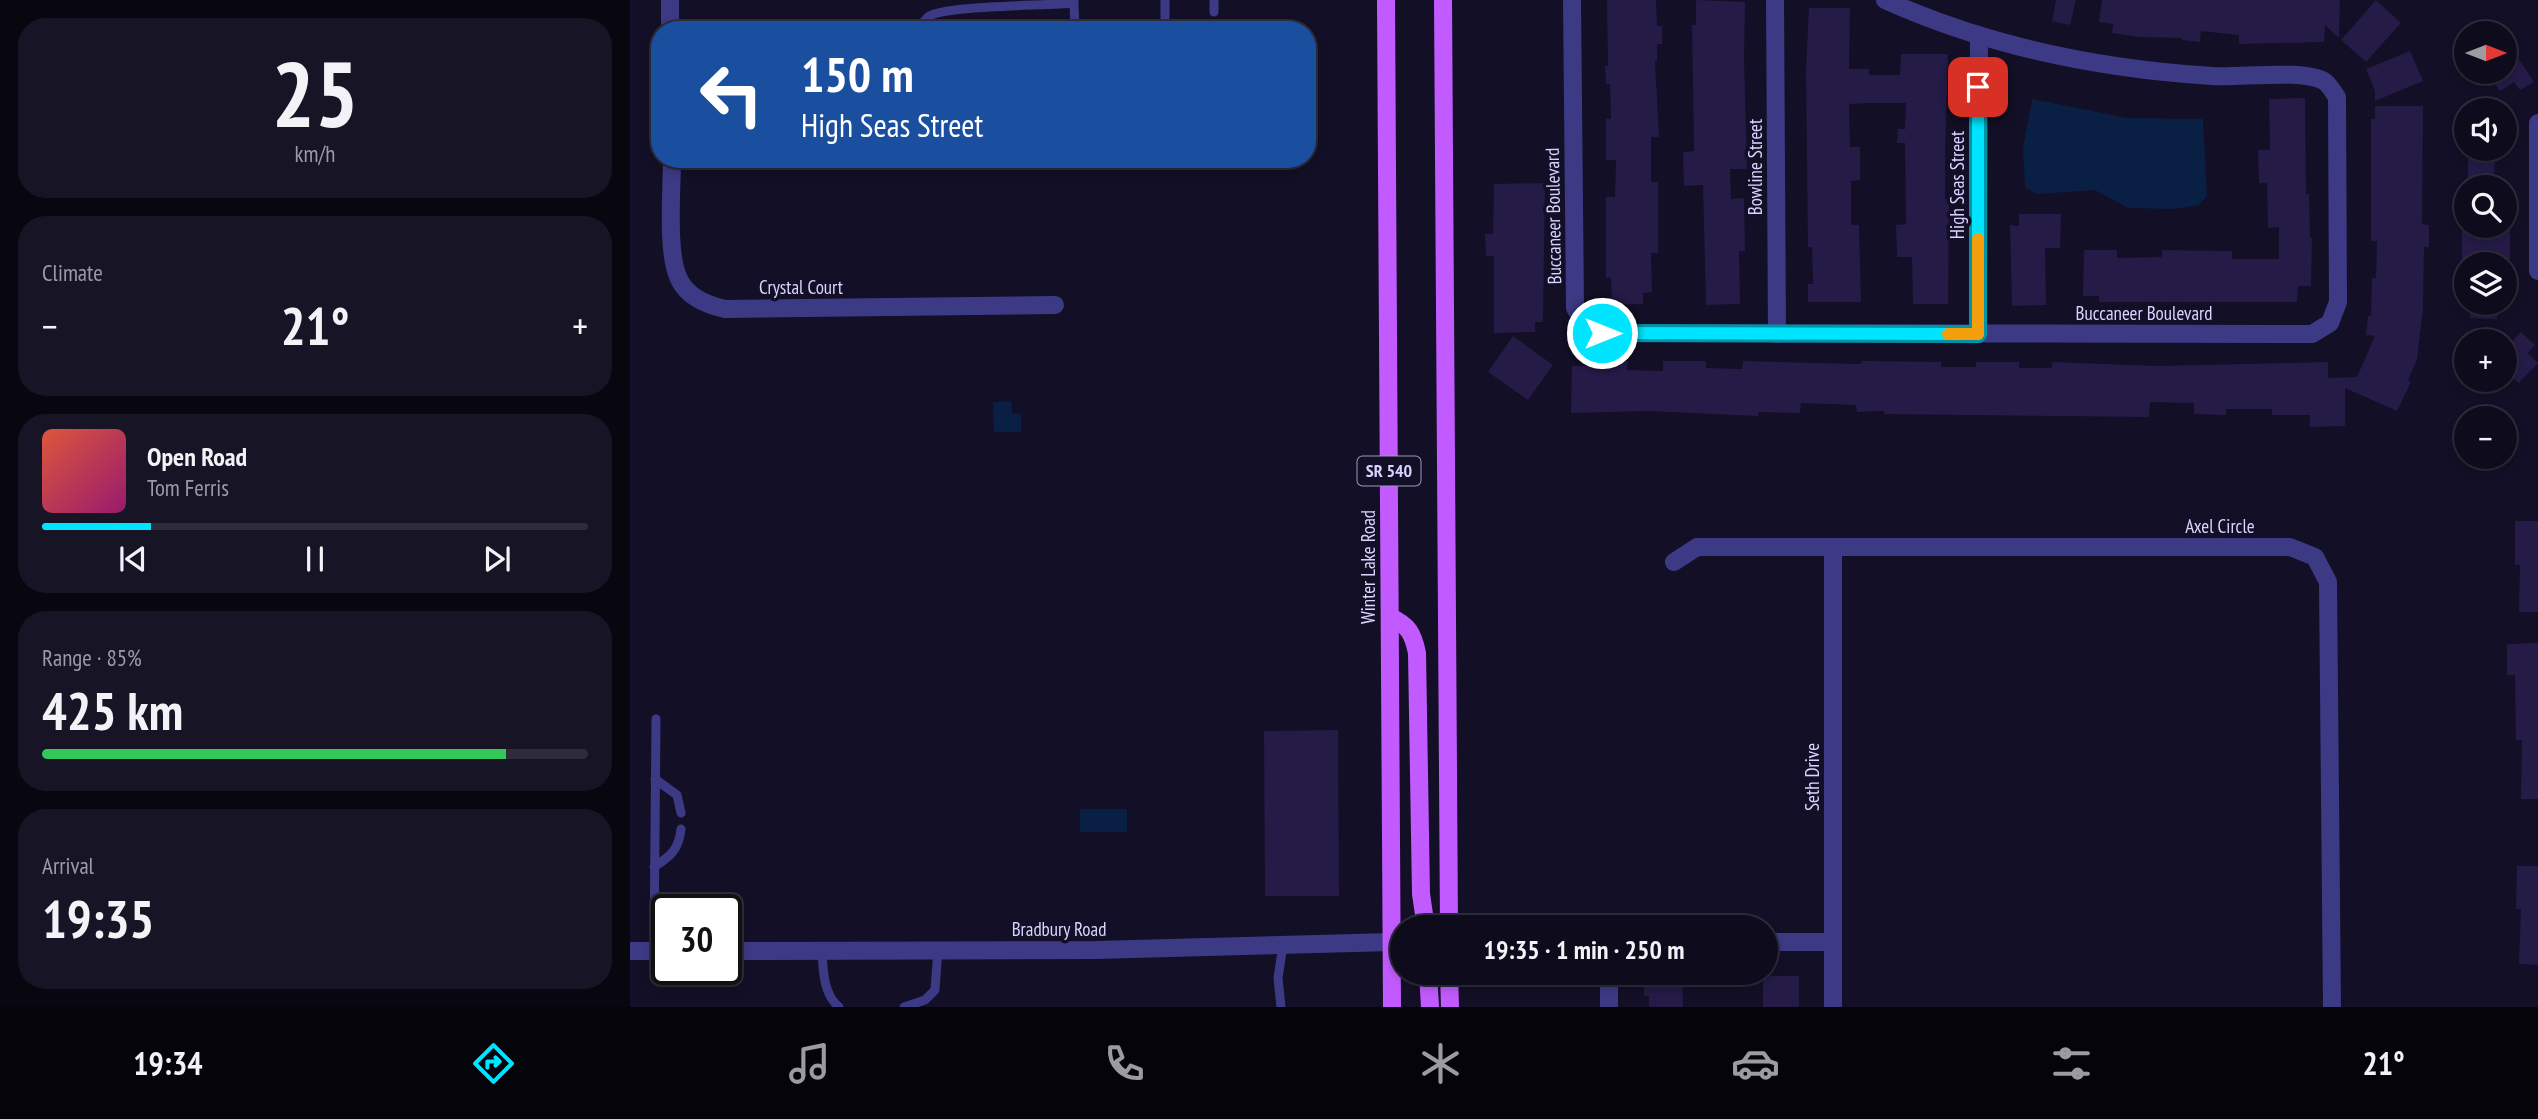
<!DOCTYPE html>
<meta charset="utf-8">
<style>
body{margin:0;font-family:"PT Sans Narrow",sans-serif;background:#171425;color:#f1f3f6;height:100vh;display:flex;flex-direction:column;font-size:26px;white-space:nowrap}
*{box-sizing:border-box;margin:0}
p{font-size:23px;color:#9b9ba3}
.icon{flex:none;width:38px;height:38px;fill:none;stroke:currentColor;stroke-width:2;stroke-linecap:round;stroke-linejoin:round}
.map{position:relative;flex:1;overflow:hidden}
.drawer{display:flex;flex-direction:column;gap:18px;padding:18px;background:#08060f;width:630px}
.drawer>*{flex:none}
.top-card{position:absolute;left:21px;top:21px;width:665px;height:147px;border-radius:28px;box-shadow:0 4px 10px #0003,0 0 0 2px #2e2b3b;background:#1a4fa0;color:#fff;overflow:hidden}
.needle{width:46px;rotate:90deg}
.fabs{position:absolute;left:1824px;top:21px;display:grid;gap:14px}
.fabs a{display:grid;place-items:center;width:63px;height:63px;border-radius:50%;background:#0e0b1c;box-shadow:0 4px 10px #0003,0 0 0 2px #2e2b3b;font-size:35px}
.speed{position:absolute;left:21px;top:894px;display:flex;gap:14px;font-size:35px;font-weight:700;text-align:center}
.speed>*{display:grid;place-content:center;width:91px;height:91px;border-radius:50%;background:#0e0b1c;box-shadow:0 4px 10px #0003,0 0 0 2px #2e2b3b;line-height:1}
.speed .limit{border:4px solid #111;border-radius:10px;background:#fff;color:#111}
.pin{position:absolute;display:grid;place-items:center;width:60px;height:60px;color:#fff;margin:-30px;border-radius:14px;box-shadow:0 4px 10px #0006}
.me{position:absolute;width:77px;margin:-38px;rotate:90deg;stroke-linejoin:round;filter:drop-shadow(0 0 5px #0008)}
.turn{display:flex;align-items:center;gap:24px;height:147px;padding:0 35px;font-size:32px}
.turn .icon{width:91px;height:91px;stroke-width:2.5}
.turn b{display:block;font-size:49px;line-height:60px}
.big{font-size:52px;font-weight:800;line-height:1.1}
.drawer .widget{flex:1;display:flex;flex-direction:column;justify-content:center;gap:10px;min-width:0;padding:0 24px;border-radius:28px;background:#171425}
.drawer .dial{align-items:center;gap:0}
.dial b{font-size:91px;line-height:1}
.song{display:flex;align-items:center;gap:21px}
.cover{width:84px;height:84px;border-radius:10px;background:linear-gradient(135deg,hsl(10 70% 55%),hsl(320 70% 35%))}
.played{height:7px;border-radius:4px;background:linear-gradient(90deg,#00e5ff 20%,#2e2b3b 20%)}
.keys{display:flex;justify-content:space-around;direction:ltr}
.heat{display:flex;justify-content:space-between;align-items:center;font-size:38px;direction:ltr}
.charge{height:10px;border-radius:5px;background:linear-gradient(90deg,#34c759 85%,#2e2b3b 0)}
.trip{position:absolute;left:760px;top:915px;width:388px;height:70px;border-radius:35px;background:#0e0b1c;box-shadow:0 4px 10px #0003,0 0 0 2px #2e2b3b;font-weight:800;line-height:70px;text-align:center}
.dock{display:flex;height:112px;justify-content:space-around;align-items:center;background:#06040b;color:#9b9ba3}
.dock .icon{width:49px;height:49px}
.dock .selected{color:#00e5ff}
.dock b{font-size:32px;color:#f1f3f6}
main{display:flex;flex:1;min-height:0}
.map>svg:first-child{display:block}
</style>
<main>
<section class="drawer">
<div class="widget dial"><b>25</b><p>km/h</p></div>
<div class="widget"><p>Climate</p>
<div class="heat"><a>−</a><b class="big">21°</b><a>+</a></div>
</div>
<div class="widget">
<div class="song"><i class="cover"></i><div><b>Open Road</b><p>Tom Ferris</p></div></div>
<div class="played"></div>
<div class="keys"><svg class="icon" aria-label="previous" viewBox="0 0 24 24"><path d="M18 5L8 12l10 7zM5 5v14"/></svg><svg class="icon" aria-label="pause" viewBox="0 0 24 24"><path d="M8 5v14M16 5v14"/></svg><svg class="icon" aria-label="next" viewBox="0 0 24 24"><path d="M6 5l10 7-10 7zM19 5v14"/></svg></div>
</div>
<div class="widget"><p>Range · 85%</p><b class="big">425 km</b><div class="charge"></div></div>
<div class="widget"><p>Arrival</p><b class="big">19:35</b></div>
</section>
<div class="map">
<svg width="1908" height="1007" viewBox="0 0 1908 1007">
<rect width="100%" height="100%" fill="#130f26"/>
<!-- water -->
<path fill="#0a1f44" d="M1402,99l95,19 76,1 4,77 -8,9 -26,4 -45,-1 -33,-18 -58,4 -12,-7 -2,-39z
M381,401l1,12 9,1v18h-27l-1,-30z
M450,809h47v23h-47z"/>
<!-- building -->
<path fill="#241b47" d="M977,0h49l1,26h5v18h-5v17h-2l4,76h-8v45h7v71h-7l1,39 -9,1v11l-31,1 -1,-28 -5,1v-81h9l1,-37h-10v-41h5l-1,-35h-4l-1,-18h3z
M1066,0l49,2 -1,56 3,111h-17l1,30 13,-1 1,53h-6l1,53 -34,1 -3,-120 -19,1 -1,-34 11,-1 -2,-126h4z
M1426,0h20l-6,25 -18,-4z
M1472,0h238l-1,38 -14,-13 -1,17 -85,2v-9l-38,-4 -1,11 -18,-2v-2l-43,-1 -27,-4 1,-9 -14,-2z
M1746,0l25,23 -35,39 -25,-22z
M1179,8h41l-1,61h20v6h31l1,-21h47l-3,102v43h4l-1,105h-35l-1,-47h-15l-1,-32 10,-1 -1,-81h-8l1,-14h7l1,-26h-36l-21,1 1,43h10v33l-9,1v44h8l2,77h-53v-18h5l-1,-37h-4l-2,-177z
M1874,37l30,45 -14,8 -6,-8 -14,9 -13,-19h17z
M1780,51l13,30 -48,20v-10l-9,-22z
M1675,98l1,96h3l1,44h2l-1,48h-13l-1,16h-198v-6h-16l1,-46h33v8l45,-1v-7l70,1v8h47v-32l-11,1 -1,-45h-8l-1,-33h12l-1,-51z
M1745,106h48l-1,118 7,1v22h-5l-1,61 -6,52 -9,20 3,2 -14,29 -52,-23v38l-35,1v-12h-38v-6h-46v6l-32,-1v-11l-44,-1 -1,15 -265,-3v-3l-27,1 -1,-7 -55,-2 -1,10 -42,-1v4l-110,-5 -77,2 1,-47h15v-6l41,1 -1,9 36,1v-10h43v7l36,1 1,-8 118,3v-3l80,1v5h35v-5h43v6h33v-6l104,4 172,-4v16l29,-1 18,-41 -9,-1 2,-19h3l1,-38h4l1,-37h-6v-122h4z
M1838,149h27l-1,38h-26z
M915,183l-2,139h-8v10l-41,1v-77h-8l-1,-22h8l1,-50z
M1389,214h42l-1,34h-15l1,57 -34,1 -2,-81 9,1z
M1880,226v33l-48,1v-33z
M1840,303h28l-1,16 -27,-1z
M1891,332l14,13 -7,8 10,10 -19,20 -15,-13v-20z
M883,336l40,29 -25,35 -40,-28z
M1885,521h23v91h-19l1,-47h-5z
M1908,643v156h-17l1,-59h-6l-1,-65h-8v-31z
M708,730l1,166h-74l-1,-165z
M1887,866h21v99l-19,-1 2,-55h-5z
M1052,975l1,32h-34v-11h-5l-1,-20z
M1133,976h36v31h-36z"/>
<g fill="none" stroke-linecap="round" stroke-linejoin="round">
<!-- lane -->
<path stroke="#3d3a85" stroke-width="9" d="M535,0v30
M584,0v12
M444,3l1,27
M288,30c3,-4 6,-10 10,-13 14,-12 120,-11 146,-14v-3
M25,779l22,16 4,18
M24,867c17,-11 25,-18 27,-38
M192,950c1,19 1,44 17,57
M24,951l2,-232
M274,1007l21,-7 10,-10 3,-41
M651,1007l-3,-29 5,-33"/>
<!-- street -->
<path stroke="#3d3a85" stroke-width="18" d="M40,0v30
M942,0l3,308 10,17 17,8 710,1 18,-11 8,-21 -1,-205c-4,-5 -8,-13 -13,-16 -22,-12 -85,-3 -112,-5 -111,-7 -225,-30 -327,-76
M1145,0l2,334
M1908,123v148
M42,159c0,30 -6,98 8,122 9,17 27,24 45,28l330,-4
M1348,334l1,-298
M1203,547v460
M1044,562l23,-15h593l25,10 13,25 4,425
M1136,942h67
M0,951h37
M96,951l370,-1 296,-8
M979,973v34"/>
<!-- primary -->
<path stroke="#c25bff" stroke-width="18" d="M756,0l6,1007
M813,0l6,928
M760,617c18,8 23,16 27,36l4,241 4,27 3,7
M798,973l2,34
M819,973l1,34"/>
</g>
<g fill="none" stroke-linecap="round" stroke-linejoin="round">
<!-- route casing -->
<g stroke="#0095a6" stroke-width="18">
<path id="route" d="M972,333l376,1v-247"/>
</g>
<!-- route -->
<use href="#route" stroke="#00e5ff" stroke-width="12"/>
<!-- slow -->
<path stroke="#f59e0b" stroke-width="12" d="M1318,334h30v-95"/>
</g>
<g text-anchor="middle" stroke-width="7" stroke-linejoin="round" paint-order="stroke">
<!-- shield labels -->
<rect fill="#130f26" stroke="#9e99be" stroke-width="2" x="727.5" y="456.5" width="63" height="29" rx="5"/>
<g font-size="18" font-weight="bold" fill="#d9d4ff">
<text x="759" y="477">SR 540</text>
</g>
<!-- street labels -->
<g font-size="19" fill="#d9d4ff" stroke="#130f26">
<text transform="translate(1125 167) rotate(-90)" y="7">Bowline Street</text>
<text transform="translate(1327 185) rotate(-90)" y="7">High Seas Street</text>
<text transform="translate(923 216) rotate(-91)" y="7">Buccaneer Boulevard</text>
<text x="171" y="294">Crystal Court</text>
<text x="1514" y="320">Buccaneer Boulevard</text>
<text x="1590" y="533">Axel Circle</text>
<text transform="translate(738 567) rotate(-90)" y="7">Winter Lake Road</text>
<text transform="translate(1182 777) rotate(-90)" y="7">Seth Drive</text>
<text x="429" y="936">Bradbury Road</text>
</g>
</g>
</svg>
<div class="fabs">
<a><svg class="needle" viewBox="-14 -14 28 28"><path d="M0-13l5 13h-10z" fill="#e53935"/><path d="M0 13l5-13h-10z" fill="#9b9ba3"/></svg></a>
<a><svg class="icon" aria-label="sound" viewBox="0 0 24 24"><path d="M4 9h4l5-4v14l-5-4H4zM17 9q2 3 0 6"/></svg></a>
<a><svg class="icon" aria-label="search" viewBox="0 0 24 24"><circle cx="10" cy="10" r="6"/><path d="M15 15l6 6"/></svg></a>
<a><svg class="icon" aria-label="layers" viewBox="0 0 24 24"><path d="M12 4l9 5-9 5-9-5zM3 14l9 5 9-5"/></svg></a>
<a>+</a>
<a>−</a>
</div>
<div class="speed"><div class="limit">30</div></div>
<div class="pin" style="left:1348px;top:87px;background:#d93025"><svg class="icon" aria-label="arrive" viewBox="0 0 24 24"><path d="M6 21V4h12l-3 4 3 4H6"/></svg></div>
<svg class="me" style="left:972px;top:333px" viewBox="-20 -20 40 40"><circle r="17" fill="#00e5ff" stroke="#fff" stroke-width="3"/><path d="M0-11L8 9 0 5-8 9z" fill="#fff"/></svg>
<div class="trip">19:35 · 1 min · 250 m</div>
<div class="top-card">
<div class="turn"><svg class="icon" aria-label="left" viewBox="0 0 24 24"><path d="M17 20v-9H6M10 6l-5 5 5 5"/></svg><div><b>150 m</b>High Seas Street</div></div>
</div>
</div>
</main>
<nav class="dock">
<b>19:34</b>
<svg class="icon selected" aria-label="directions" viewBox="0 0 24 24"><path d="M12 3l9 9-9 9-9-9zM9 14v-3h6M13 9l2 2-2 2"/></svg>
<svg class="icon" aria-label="music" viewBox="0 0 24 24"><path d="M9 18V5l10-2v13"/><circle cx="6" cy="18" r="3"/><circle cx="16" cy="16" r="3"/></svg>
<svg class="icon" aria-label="phone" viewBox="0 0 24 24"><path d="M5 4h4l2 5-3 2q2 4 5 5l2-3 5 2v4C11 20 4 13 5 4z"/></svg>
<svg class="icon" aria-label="climate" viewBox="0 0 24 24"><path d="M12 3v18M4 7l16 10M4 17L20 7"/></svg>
<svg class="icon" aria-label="car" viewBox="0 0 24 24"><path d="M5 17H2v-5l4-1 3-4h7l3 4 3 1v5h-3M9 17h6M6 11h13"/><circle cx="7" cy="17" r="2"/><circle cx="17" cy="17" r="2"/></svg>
<svg class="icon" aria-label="filters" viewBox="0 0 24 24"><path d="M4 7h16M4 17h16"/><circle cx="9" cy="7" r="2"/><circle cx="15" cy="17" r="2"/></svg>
<b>21°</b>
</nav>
